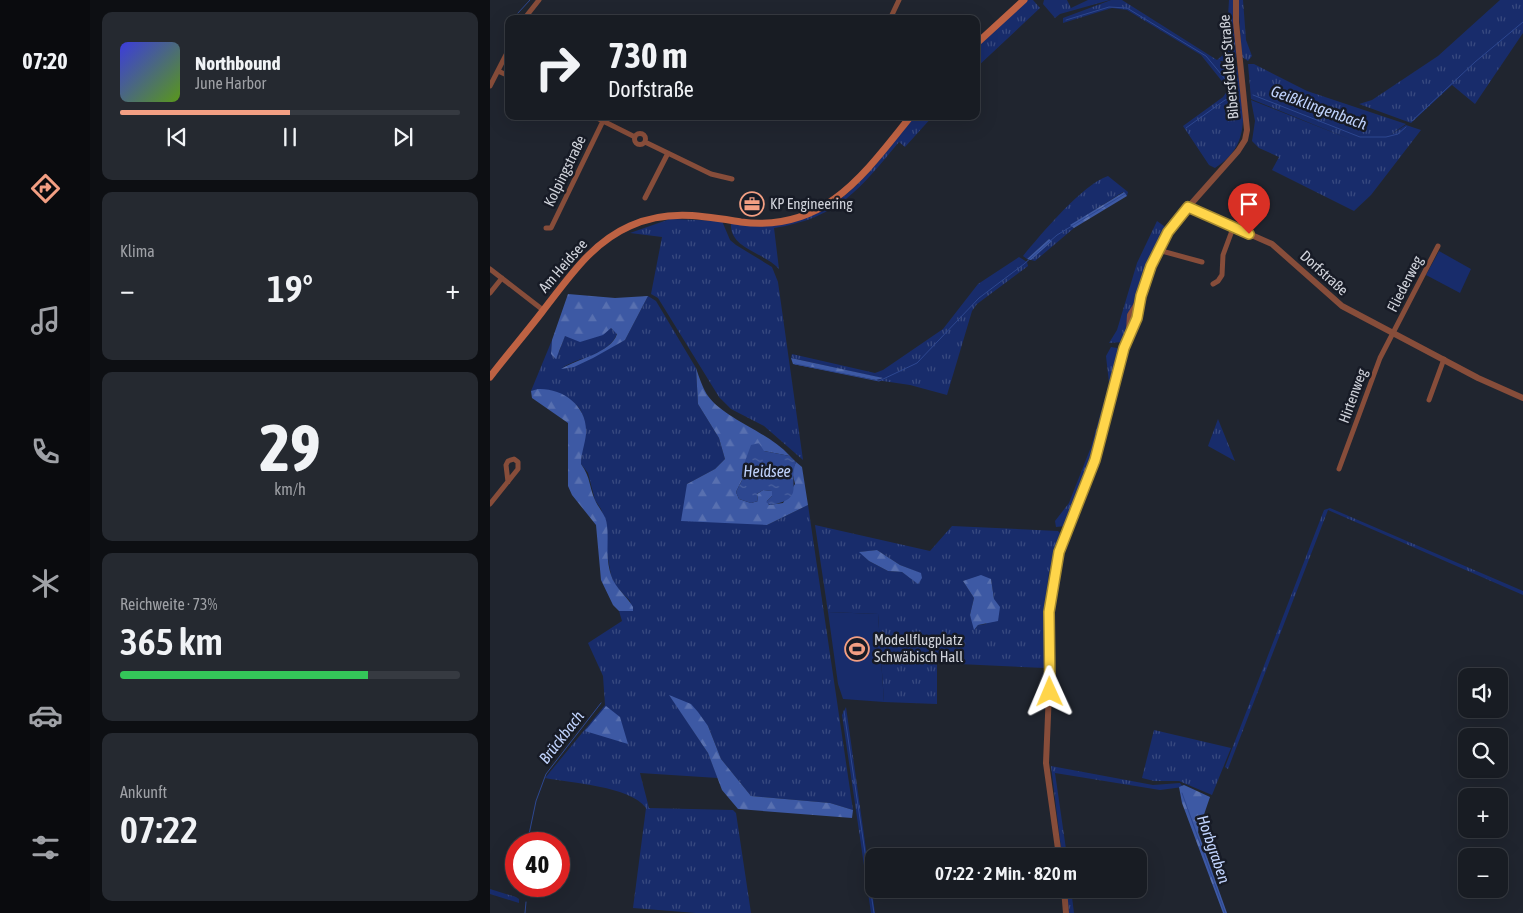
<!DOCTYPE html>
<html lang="de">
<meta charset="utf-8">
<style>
body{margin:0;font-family:"Asap Condensed",sans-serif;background:#252930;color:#f1f3f6;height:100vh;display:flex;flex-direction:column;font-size:19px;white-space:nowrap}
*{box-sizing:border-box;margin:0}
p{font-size:16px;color:#9fa1a6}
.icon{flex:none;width:28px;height:28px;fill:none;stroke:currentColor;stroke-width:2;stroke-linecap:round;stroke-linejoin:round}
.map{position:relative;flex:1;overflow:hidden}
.panel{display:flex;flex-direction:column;gap:12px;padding:12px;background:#0d0f13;width:400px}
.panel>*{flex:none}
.hud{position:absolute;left:15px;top:15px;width:475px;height:105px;border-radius:10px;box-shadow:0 5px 20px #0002,0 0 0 1px #363a41;background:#181c23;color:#f1f3f6;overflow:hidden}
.fabs{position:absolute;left:968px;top:668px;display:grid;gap:10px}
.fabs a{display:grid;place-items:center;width:50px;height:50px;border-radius:10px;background:#181c23;box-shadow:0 5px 20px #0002,0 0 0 1px #363a41;font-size:25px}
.speed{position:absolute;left:15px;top:832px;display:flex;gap:10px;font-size:25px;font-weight:700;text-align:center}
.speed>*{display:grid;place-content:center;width:65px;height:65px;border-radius:50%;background:#181c23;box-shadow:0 5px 20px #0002,0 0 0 1px #363a41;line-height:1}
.speed .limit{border:8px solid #d22;background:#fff;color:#111}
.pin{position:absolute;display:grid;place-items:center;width:42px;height:42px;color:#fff;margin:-51px -21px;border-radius:50% 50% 50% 0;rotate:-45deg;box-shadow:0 0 5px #0007}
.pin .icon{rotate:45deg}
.me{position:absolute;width:55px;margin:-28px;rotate:359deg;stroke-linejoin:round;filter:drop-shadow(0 0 4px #0008)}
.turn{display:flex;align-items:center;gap:18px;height:105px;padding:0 20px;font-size:22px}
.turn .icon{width:65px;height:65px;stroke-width:2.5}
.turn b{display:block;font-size:35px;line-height:42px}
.big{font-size:38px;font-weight:600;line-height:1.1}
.panel .card{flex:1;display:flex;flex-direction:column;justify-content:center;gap:8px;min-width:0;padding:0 18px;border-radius:10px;background:#252930}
.panel .dial{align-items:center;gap:0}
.dial b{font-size:65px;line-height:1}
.song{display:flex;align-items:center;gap:15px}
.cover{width:60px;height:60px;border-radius:8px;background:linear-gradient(135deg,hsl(240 70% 55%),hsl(90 70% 35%))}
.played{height:5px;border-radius:2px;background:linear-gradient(90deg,#f39f83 50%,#363a41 50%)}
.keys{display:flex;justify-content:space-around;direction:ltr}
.heat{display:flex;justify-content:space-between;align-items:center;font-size:28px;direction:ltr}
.charge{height:8px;border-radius:4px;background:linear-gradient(90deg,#34c759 73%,#363a41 0)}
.trip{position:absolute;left:375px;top:848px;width:282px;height:50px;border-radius:10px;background:#181c23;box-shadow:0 5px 20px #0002,0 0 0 1px #363a41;font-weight:600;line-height:50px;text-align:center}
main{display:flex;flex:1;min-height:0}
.tabs{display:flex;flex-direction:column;width:90px;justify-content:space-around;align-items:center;background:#0a0b0e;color:#9fa1a6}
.tabs .icon{width:35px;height:35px}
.tabs .selected{color:#f39f83}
.tabs b{font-size:22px;color:#f1f3f6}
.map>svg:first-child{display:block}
</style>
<main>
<nav class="tabs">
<b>07:20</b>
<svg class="icon selected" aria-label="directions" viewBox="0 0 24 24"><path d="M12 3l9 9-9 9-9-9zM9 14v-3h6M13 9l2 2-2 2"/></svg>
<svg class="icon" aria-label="music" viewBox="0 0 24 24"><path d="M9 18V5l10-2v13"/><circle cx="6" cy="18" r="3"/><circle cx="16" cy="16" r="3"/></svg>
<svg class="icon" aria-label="phone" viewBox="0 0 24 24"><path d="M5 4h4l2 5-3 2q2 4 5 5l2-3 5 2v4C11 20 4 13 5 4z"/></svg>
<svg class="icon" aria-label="climate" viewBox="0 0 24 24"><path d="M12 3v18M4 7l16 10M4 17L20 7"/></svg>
<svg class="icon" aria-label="car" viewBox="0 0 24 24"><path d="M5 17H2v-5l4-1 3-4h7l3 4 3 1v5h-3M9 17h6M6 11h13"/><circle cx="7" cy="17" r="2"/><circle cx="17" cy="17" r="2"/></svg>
<svg class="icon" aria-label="filters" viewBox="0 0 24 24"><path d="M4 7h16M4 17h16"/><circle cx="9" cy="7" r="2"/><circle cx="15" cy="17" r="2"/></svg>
</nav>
<section class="panel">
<div class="card">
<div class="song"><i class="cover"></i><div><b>Northbound</b><p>June Harbor</p></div></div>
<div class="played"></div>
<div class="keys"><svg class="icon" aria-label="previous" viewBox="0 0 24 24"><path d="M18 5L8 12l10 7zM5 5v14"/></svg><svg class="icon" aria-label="pause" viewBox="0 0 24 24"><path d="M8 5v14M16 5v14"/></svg><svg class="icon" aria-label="next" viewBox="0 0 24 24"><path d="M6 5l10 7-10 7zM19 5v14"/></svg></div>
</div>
<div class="card"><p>Klima</p>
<div class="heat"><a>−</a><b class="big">19°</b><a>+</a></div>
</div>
<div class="card dial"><b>29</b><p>km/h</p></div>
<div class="card"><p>Reichweite · 73%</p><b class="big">365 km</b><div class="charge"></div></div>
<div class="card"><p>Ankunft</p><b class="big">07:22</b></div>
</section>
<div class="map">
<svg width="1033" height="913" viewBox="0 0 1033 913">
<defs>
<pattern id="grass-tufts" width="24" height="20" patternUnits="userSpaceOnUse" patternTransform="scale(1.25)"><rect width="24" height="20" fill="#182c6b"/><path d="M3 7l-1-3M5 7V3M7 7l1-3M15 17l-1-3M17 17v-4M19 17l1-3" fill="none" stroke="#394a80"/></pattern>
<pattern id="forest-firs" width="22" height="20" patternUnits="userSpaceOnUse" patternTransform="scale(1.25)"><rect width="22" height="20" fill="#3d59a4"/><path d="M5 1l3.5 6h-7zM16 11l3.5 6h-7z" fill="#5870b0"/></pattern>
<pattern id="water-ripples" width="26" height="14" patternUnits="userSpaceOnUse" patternTransform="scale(1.25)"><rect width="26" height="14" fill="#2d4790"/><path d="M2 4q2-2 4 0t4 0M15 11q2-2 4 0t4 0" fill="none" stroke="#4a619f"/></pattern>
</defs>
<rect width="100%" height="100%" fill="#20252f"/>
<!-- grass -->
<path fill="url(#grass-tufts)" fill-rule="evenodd" d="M538,0h5l7,8 -64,60v-20z
M554,0h23l4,8 17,-8h22l-50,14 -5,4 -12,-14z
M621,0h11l95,60 7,-6v7h-4l5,9v15l-24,-30 -74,-45 -15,-2 -49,15v-5z
M739,0h4l3,56v3l-7,3 -3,-12z
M748,0h5l3,40 6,16 -4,5 -6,-4z
M1010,0h23v33l-48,71 -23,-19 -41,38 -52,-19 13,-4 66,-44z
M758,64h6l53,27 99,33 -16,11 16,-10 15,5 -50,65 -17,16 -82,-41 7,-13 -20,-9 -7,-7 3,-20 -4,-21 101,40 -101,-41z
M747,66c5,39 18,77 -22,102l-6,-3 -26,-39 40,-29 5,-7v-22z
M425,116h18l-28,31 -6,-5c-39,47 -61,76 -125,86l5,41c-15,-17 -50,-20 -48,-46 14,0 31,4 46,2 68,-9 98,-61 138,-109z
M618,176l20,16 -1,4 -4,-4 -52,33 3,3 -39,33 -4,-1 20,-19 -2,-2 -22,20 -4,-3c18,-22 60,-72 85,-80z
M180,219l52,2 8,19 6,5 36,22 6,15 25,178 -39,-34 -33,-17 -12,-12 -61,-99 -7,-4 11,-57 -32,-4z
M667,221l11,8 -13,22 -26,63 -6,28 -14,1 8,-13 20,-67z
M529,257l8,5 1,4 -51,38 -5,7 -25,84 -37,-10 -34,-5 6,-2 -91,-20 1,-4 83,19 8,-3 60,-41 35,-45z
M158,296l8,5 40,67 2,36 21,34 6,21 -10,10 -28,15 80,41 41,-20 45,305 -23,-7 -79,-7 -30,-37 -13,-33 -37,-29 37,56 10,25 -78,-5 9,35 84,2 3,3 15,100h-55l-63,-5 13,-100c-16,-22 -75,-25 -101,-30l60,-73 -2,-29 -15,-33 34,-22 -3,-10h13l-2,-10 -15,-16 -4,-10 -5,-27 1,-23 -6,-16 -6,-9 -7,-27 -7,-9c1,-29 15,-58 -23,-69 -10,-3 -18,-6 -27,-4l21,-51 -1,14 8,-2 6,-17 46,-7 6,5c-6,21 -39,24 -55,35l63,-28z
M621,347l6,1 4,4 -21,84 -35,90 -9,1 -1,-6 14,-18 22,-56 18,-64 -3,-27z
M728,419l17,42 -27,-15z
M840,508l193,83v4l-195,-85 -100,259 -3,-2 99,-257z
M325,525l115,26 22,-25 106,5 3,3 -12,38 -3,25 -1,71 -108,-5v41l-53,-2 -6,-88 -50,-2zM387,550l23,15 20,8 -2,10 -16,-11 -14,-1 -19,-10 -9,-9zM501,579l3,20 -8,25 -8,1 -3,4 -5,-14 4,-17 -11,-17z
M356,707l29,206h-4l-29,-198z
M664,730l77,18 -19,47 -33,-14h-25l-12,-3z
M561,766l102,19 27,-2 3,4 -23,3 -105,-17 12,83h-5z
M0,889l26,8 3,2v4l-29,-9z
M576,889h5l3,24h-5z"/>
<!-- forest -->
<path fill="url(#forest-firs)" d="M634,192l3,4 -53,32 -4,-3z
M559,239l3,2 -21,19 -4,-1z
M78,294l47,4 33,-2 -23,44 -32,18 -19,9 -13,2c16,-10 50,-16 56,-35l-6,-6 -8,7 -23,7 -15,-6 -9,23 -5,-5 1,-14z
M301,358l92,20 -7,2 -83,-16z
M206,368c3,9 7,21 12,28 18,24 59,35 82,60l-26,-5 -20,13 1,10 -9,18 3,7 12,4 7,-2 -1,-7 6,-4 9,1v5l-5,5 2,4 14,-2 12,-19 -3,-13 4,-9 6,5 6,38 -41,20 -86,-4 6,-37 28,-15 10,-10 -6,-21 -21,-34z
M48,389c25,-1 50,17 48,45 -1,10 -5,20 -5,30 10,14 8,23 14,36 4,9 11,15 12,25 2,17 -2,31 4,50 4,13 16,21 22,32v4h-14l-6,-6 -12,-25 -5,-55 -24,-30 -4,-9v-63l-36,-25 -1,-7z
M387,550l23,15 21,8 1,5 -4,6 -16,-12 -14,-1 -19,-10 -10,-9z
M491,575l10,4 3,20 6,8 -2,14 -20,4 -4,5 -4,-15 4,-17 -11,-17z
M179,695l22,9 7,8 10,14 13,33 30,37 79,7 23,7 -1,8 -114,-9 -16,-19 -14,-37z
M116,706l14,11 8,27 -43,-13z
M694,785l26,12 -12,35 29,81h-4l-41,-110 -3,-16z"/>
<!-- park -->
<path fill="#182c6b" d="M949,251l32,18 -11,24 -34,-18z
M338,612l50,2 6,88 -41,-3 -5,-15z"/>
<!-- water -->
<path fill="url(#water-ripples)" d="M269,443l5,8 26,5 6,6c-9,22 11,37 -26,43l-4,-3 6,-6v-5l-9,-1 -6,4 1,7 -7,2 -12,-4 -3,-7 9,-18 -1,-10 7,-19z"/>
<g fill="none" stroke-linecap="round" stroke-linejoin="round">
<!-- stream -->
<path stroke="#2d4790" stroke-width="1" d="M28,13l12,-13
M576,20l43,-13 18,1 79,48 20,24
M763,95l107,42h26l12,-3 8,-7
M922,121l63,-59 48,-40
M696,128l39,-28 11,-3 -5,-11
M305,364l84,17 38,-18 62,-65 45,-34 33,-29 68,-41
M354,711l30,202
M692,793l43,120
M37,844l9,-43 10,-27 55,-71
M34,894v-8
M35,913l1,-11"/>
<!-- minor -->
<path stroke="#874d3a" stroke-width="5" d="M34,19l15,-19
M400,19l9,-19
M8,71l11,5
M0,86l19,-37
M103,116l42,21
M144.5 139a5.5 5.5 0 1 1 11 0a5.5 5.5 0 1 1-11 0Z
M155,142l66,32 21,5
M155,198l23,-45
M56,228h5l52,-107
M668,250l44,12
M0,269l53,41
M723,284l5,-3 4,-6 1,-20 10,-27
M0,293l12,-15
M939,400l15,-41
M849,469l41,-111 58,-112
M0,504l28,-35v-7l-4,-3 -6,2 -2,4 2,17"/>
<!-- tertiary -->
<path stroke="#874d3a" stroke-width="6" d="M698,207l84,37 70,62 136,72 45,20
M639,330l1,-15 8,-13
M569,856l-13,-93 3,-71v-80l10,-60 36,-92 29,-112 13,-30 4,-22 16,-44 26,-39 55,-62 7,-11 2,-10 -11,-108v-22
M574,889l2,24"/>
<!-- secondary -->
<path stroke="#be6243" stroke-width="7" d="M486,44l48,-44
M0,377c17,-22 35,-43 52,-65 26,-33 49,-69 88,-86 38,-17 73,-10 111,-4 84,11 124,-49 170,-106"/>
</g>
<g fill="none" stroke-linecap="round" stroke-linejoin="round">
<!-- route casing -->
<g stroke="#a68a30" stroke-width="12">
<path id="route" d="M560,692l-1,-80 10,-60 36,-92 29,-112 13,-30 4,-22 10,-30 17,-34 20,-25 61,27"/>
</g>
<!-- route -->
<use href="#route" stroke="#ffd54a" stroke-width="9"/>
</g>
<!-- icons -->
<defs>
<g id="office-ring" transform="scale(1.25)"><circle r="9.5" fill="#171b26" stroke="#f39f83" stroke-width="1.5"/><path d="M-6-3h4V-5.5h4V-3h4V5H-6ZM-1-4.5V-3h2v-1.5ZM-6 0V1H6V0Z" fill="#f39f83"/></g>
<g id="stadium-ring" transform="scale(1.25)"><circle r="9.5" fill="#171b26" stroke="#f39f83" stroke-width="1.5"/><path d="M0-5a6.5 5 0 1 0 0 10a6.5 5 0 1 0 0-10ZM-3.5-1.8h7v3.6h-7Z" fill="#f39f83"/></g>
</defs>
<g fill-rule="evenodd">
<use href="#office-ring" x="262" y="204"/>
<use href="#stadium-ring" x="367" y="649"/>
</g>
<g text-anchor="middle" stroke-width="5" stroke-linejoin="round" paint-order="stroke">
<!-- street labels -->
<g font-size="15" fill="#d0d3db" stroke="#171b26">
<text transform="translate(739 67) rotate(-95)" y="5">Bibersfelder Straße</text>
<text transform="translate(75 171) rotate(-64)" y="5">Kolpingstraße</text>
<text transform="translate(73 266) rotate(-49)" y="5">Am Heidsee</text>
<text transform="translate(834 273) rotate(42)" y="5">Dorfstraße</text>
<text transform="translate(915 284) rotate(-63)" y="5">Fliederweg</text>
<text transform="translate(863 396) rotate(-70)" y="5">Hirtenweg</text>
</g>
<!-- poi labels -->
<g font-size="15" fill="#d0d3db" stroke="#171b26" text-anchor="start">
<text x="280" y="209">KP Engineering</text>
<text x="384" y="645">Modellflugplatz<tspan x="384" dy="17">Schwäbisch Hall</tspan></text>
</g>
<!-- water labels -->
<g font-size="16" font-style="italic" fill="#c0d3fd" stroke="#171b26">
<text transform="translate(829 107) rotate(20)" y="6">Geißklingenbach</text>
<text x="277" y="477">Heidsee</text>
<text transform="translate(71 737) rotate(-52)" y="6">Brückbach</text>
<text transform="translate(724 849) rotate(71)" y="6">Horbgraben</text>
</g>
</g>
</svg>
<div class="fabs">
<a><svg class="icon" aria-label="sound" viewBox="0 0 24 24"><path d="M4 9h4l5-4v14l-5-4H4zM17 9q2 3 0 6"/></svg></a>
<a><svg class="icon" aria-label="search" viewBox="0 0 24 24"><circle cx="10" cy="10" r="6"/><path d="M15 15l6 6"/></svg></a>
<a>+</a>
<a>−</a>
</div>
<div class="speed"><div class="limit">40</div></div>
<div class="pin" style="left:759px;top:234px;background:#d93025"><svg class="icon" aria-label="arrive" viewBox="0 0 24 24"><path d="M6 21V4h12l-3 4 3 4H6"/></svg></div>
<svg class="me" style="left:560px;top:692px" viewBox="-20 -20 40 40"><path d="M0-17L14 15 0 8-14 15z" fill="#ffd54a" stroke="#fff" stroke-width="4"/></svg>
<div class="trip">07:22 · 2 Min. · 820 m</div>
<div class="hud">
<div class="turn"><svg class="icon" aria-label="right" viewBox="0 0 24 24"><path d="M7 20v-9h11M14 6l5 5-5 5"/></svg><div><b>730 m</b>Dorfstraße</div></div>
</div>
</div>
</main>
